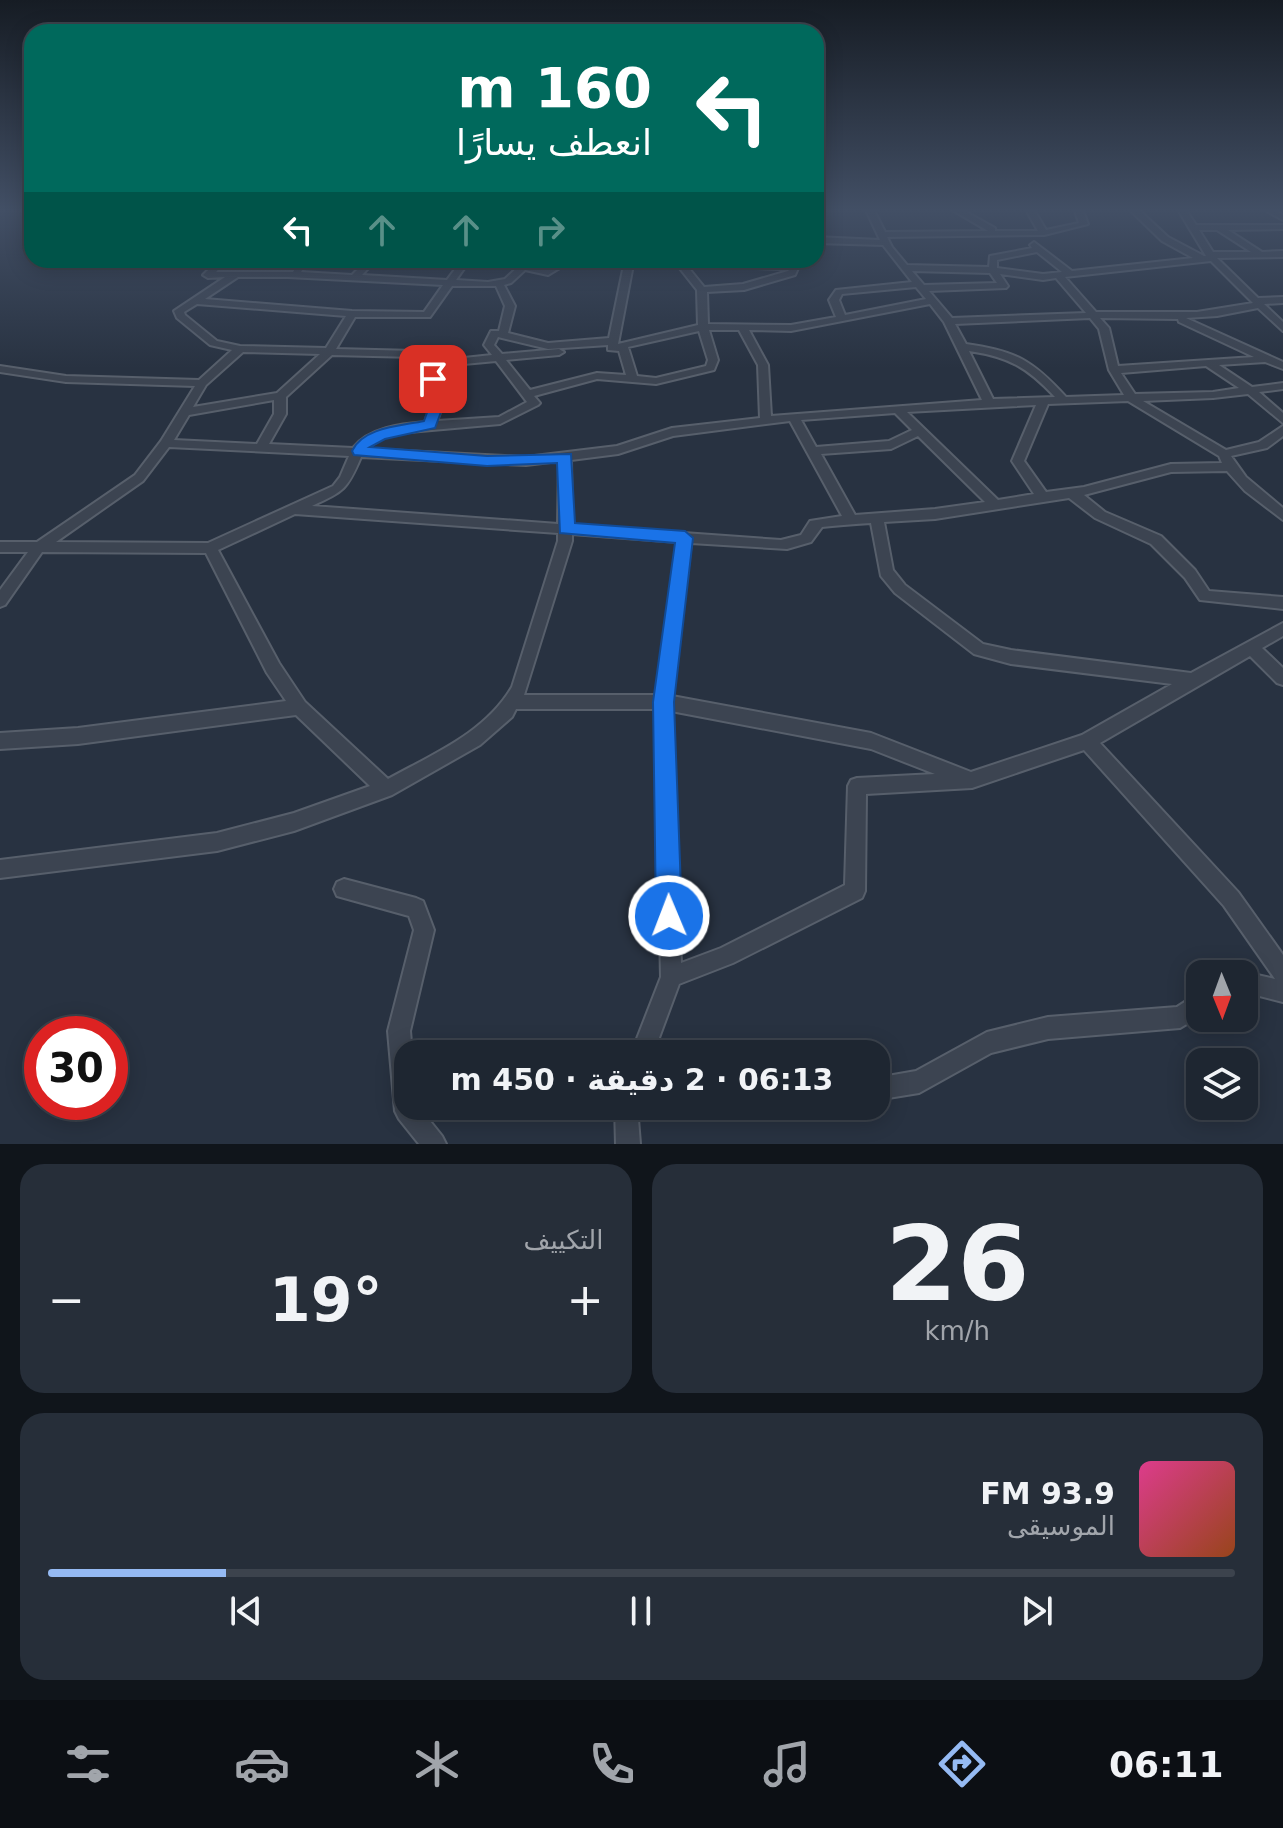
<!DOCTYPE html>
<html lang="ar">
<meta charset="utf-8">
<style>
body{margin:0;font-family:"DejaVu Sans","Noto Sans Arabic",sans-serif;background:#262e39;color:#f1f3f6;direction:rtl;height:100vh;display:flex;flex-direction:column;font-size:30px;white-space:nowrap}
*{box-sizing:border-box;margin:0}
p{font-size:26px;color:#a1a5ab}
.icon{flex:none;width:44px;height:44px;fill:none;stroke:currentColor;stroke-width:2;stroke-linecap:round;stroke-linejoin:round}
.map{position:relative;height:1144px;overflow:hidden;direction:ltr}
.side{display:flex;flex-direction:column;gap:20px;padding:20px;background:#10151b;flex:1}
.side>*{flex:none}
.hud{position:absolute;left:24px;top:24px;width:800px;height:244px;border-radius:24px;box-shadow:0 4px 20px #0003,0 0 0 2px #3c434d;direction:rtl;background:#00695c;color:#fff;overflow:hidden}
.needle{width:52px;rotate:179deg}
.buttons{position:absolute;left:1186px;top:960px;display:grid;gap:16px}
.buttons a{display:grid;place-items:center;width:72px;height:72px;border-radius:16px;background:#1e2631;box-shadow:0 4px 20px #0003,0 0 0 2px #3c434d;font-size:40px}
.speed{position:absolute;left:24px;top:1016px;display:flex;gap:16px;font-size:40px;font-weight:700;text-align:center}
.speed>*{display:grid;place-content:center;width:104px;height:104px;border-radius:50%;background:#1e2631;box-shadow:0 4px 20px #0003,0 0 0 2px #3c434d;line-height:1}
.speed .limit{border:12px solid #d22;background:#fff;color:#111}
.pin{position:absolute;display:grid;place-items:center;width:68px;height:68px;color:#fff;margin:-34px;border-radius:16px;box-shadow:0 4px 12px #0006}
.me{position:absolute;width:88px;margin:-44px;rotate:359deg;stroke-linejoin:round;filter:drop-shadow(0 0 6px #0008)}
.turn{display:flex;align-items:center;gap:28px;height:168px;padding:0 40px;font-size:36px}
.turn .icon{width:104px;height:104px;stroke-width:2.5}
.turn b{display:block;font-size:56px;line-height:68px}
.lanes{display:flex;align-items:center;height:76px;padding:0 40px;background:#0003;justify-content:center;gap:40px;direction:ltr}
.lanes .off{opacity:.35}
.big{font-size:60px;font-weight:700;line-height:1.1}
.side .tile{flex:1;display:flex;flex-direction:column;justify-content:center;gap:12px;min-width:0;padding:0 28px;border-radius:24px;background:#262e39}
.side .dial{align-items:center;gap:0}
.dial b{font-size:104px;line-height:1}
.song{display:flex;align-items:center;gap:24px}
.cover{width:96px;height:96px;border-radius:12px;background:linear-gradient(135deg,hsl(330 70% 55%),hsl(20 70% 35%))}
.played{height:8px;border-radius:4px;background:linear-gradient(90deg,#95baf3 15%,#3c434d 15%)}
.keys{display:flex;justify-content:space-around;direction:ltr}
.heat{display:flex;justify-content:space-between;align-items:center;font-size:44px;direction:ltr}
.side .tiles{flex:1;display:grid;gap:20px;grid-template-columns:1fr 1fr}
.tile:last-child{grid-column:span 2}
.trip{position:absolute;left:394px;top:1040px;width:496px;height:80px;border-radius:24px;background:#1e2631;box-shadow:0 4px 20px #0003,0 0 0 2px #3c434d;font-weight:700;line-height:80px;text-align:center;direction:rtl}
.tab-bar{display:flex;height:128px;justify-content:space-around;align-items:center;background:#0c0f14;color:#a1a5ab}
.tab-bar .icon{width:56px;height:56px}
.tab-bar .active{color:#95baf3}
.tab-bar b{font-size:36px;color:#f1f3f6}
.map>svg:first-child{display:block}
</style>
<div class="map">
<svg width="1283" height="1144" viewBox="0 0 1283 1144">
<rect width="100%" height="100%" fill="#283241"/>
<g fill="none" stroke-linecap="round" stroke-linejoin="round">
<!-- street casing -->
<g stroke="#575f6b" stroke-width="4">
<path id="street" d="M865,208h8l12,24 103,-1 -39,-23h10l36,20v3h43l-13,-23h8l13,22 33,-7 -5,-15h8l6,16 -44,11 -157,2 5,10 15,18 82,2 1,-11 42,-8 -2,-3 4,-3 38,29 121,-13 -31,-17 -34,-33h9l31,29 36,19h2l-29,-48h8l11,17h87v4l-55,1 34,22 21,-1v6l-66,1 41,40 25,-1v6l-19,1 19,18v9l-25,-23 -41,8 -31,2 97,44v7l-18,-7 -46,3 33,22 31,-4v6l-24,3 24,21v10l-35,-29 -35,4 -70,3 83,49 33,-8 24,-16v10l-16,12 -36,8 15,21 37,31v12l-38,-29 -18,-20 -56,1 -87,23 21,17 56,24 34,34 14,21 74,6v12l-83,-9 -15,-22 -34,-34 -56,-26 -26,-20 -134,21 -51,3 9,48 12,15 78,59 28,6 180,23 92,-50v13l-21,12 21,20v17l-6,-2 -27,-27 -150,87 138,149 45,63v47l-39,-10v-18h-6l6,-2 31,7 -51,-73 -140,-156 -112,38 -106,6 -1,97 -3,7 -129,65 -54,21 -26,70h-22l30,-77 -6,-268h-139l-4,8 -32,28 -88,50 -98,36 -77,20 -217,27v-18l217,-27 77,-20 76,-27 -74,-71 -218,29 -78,5v-16l78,-5 208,-27 -19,-28 -61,-120 -164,-1 -37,53 -5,2v-17l28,-38h-28v-10h37l98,-67 26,-34 34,-55 -129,-4 -66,-10v-6l66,10 133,4 33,-30 -22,-5 -33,-27 -3,-7 51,-34 -17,1 -5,-3 15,-15h9l-11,12h77l7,-12h8l-7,12 51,3 15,-15h9l-14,15 85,5 15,-20h8l-14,20 32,2 17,-3 15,-14 27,4 16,-9h10l-25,15 -23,-5 -14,13 -7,2 11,21 -7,27 40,10 61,-5 16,-78 170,3 4,3 -4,9 -51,15 -37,2 1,32 83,1 45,-8 -7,-17 7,-10 76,-8 -29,-37 -67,-2v-6l64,3zM1199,230h18l34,22h-38zM1037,252l25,20 -19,2 -46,-6v-8zM1211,261l42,42 -56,9h-101l-31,-35zM633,265l45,1 19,24 1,35 -80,19zM687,266l103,3 -2,2 -45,13 -39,3zM912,271l78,2 7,10 -73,2zM1000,274l43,6 13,-2 30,35 -134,5 -23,-27 77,-3 2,-2zM238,277h50l155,8 -19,27 -72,-1 -147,-12zM452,286h44l9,20 -6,25h-8l-7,14 8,10 -28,3 -49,-7 -79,-2 19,-32h75zM916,287l10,12 -81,16 -6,-15 3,-6zM197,304l149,12 -20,32 -86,-2 -23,-5 -32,-26 -1,-3zM930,304l14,18 38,78 -211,16 -3,-51 -19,-35 42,1zM1090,318l9,11 10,41 15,25 -58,2c-34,-37 -50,-46 -100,-53l-11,-20zM1100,318l78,1 1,3 75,35 -136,9 -9,-38zM709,330h30l19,35 2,53 -88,10 -55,18 -91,11 -161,-8 19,-12 14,-4 102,-9 38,-19 2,-2 -6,-7 63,-17 59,5 58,-14 4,-10zM699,331l9,29 -2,6 -50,12 -19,-2 -9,-29zM498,337l50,12 60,-4v5l11,1 7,24 -29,-2 -67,17 -24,-30 53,-5 5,-3 -5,-3 -57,5 -8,-9zM969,351c40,6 58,16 86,46l-62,2zM243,352l77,2 -43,39 -84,14 13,-22zM332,355l83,2 27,4 -14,18 6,17 -9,26c-24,2 -56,6 -72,26l-84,-4 17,-30v-17zM496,361l31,41 -28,15 -62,4 9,-25 -8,-17 14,-17 12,2zM1206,366l33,22 -26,4 -78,2 -14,-21zM274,400v14l-17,30 -83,-4 15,-25zM1128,401l91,55 3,7 -51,1 -87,23 -38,5 -22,-31 24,-57zM1036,405l-24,56 22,33 -36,6 -91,-88zM895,413l17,17 -23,11 -73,6 -15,-27zM790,421l52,95 -32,5 -9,14 -20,5 -209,-15 -1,-65 47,-6 55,-18zM918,436l67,66 -50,7 -80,6 -34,-61 70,-5zM169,447l180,9 -9,21 -7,9 -125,57 -152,-1 87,-61zM361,457l165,8 33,-4 -1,63 -246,-18c32,-15 35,-16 49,-49zM295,514l263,19v8l-46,146c-27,46 -79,67 -124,92l-83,-77 -26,-39 -61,-113zM871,523l10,53 14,17 79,61 37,10 161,20 -90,51 -111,37 -100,-39 -199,-37 19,-153 96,6 24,-7 11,-15c17,-2 32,-3 49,-4zM572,534l106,8 -22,153h-132l48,-154zM671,711l200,38 64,25 -78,4 -6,2 -3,6 -3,99 -124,63 -40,15z
M1261,208h10l12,7v5z
M344,879l72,19 7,3 11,29 -24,101 2,23h-4v52h10l24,30 4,8h-27l-20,-25 -4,-8 -7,-80 26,-101 -5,-14 -72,-20 -3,-7 3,-7z
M1200,992v24l-20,12 -132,11 -57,14 -72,40 -43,7v-22l40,-7 71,-39 61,-15 129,-10z
M615,1106h22l3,38h-24z"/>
</g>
<!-- street -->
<use href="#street" fill="#3c4451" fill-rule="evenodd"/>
</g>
<!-- sky -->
<linearGradient id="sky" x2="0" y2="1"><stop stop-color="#161c24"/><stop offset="0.57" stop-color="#424f65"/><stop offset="1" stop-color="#424f65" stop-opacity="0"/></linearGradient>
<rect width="1283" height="368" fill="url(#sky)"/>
<!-- route -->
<path fill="#1a73e8" stroke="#114b97" stroke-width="2" d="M433,375l7,4 7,17 -12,32 -50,11 -15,8 117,9 84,-2 4,69 110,8 8,7 -19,164 8,214 -4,9 -9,4 -9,-4 -4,-9 -3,-214 22,-159 -115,-10 -3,-70 -70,3 -133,-11 -2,-4c11,-24 49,-25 72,-30l9,-25 -7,-17z"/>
</svg>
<div class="buttons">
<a><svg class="needle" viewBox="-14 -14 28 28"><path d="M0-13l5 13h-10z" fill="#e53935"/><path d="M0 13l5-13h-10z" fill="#a1a5ab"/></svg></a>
<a><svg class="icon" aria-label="layers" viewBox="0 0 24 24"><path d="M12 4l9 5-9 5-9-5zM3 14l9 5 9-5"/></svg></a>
</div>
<div class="speed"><div class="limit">30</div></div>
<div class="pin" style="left:433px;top:379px;background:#d93025"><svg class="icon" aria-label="arrive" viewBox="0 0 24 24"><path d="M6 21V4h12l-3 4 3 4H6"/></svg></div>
<svg class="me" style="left:669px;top:916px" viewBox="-20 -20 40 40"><circle r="17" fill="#1a73e8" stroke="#fff" stroke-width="3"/><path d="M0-11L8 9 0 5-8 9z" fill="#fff"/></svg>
<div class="trip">06:13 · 2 دقيقة · 450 m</div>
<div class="hud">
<div class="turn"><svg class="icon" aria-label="left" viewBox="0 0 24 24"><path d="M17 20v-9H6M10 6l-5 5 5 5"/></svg><div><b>160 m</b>انعطف يسارًا</div></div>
<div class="lanes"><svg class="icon" aria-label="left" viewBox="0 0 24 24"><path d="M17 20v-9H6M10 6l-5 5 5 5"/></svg><svg class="icon off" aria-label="ahead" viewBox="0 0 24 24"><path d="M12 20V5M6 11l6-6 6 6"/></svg><svg class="icon off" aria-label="ahead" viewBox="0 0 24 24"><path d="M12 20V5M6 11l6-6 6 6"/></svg><svg class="icon off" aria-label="right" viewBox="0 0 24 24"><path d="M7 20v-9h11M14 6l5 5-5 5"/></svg></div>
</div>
</div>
<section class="side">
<div class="tiles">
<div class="tile dial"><b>26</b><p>km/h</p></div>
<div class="tile"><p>التكييف</p>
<div class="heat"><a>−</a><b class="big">19°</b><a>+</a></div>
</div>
<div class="tile">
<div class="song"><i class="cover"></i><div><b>93.9 FM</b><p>الموسيقى</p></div></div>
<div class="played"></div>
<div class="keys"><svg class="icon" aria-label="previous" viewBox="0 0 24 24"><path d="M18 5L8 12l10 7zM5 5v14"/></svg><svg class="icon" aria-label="pause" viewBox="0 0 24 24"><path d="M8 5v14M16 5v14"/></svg><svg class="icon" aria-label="next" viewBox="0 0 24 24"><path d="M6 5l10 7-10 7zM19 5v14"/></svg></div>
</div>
</div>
</section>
<nav class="tab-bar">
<b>06:11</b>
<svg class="icon active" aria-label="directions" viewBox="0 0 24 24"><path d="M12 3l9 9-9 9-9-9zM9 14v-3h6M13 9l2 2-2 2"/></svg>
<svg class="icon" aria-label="music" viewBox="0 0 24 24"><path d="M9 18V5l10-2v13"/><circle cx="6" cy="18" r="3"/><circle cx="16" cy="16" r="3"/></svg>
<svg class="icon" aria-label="phone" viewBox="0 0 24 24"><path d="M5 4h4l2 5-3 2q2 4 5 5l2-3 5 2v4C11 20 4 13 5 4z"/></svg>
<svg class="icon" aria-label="climate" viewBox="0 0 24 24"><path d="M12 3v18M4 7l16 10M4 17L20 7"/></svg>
<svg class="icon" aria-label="car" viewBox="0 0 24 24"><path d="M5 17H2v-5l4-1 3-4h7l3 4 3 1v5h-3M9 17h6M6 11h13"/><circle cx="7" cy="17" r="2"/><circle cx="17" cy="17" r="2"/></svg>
<svg class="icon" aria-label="filters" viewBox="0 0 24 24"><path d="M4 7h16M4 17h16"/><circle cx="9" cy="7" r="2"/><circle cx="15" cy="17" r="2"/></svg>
</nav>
